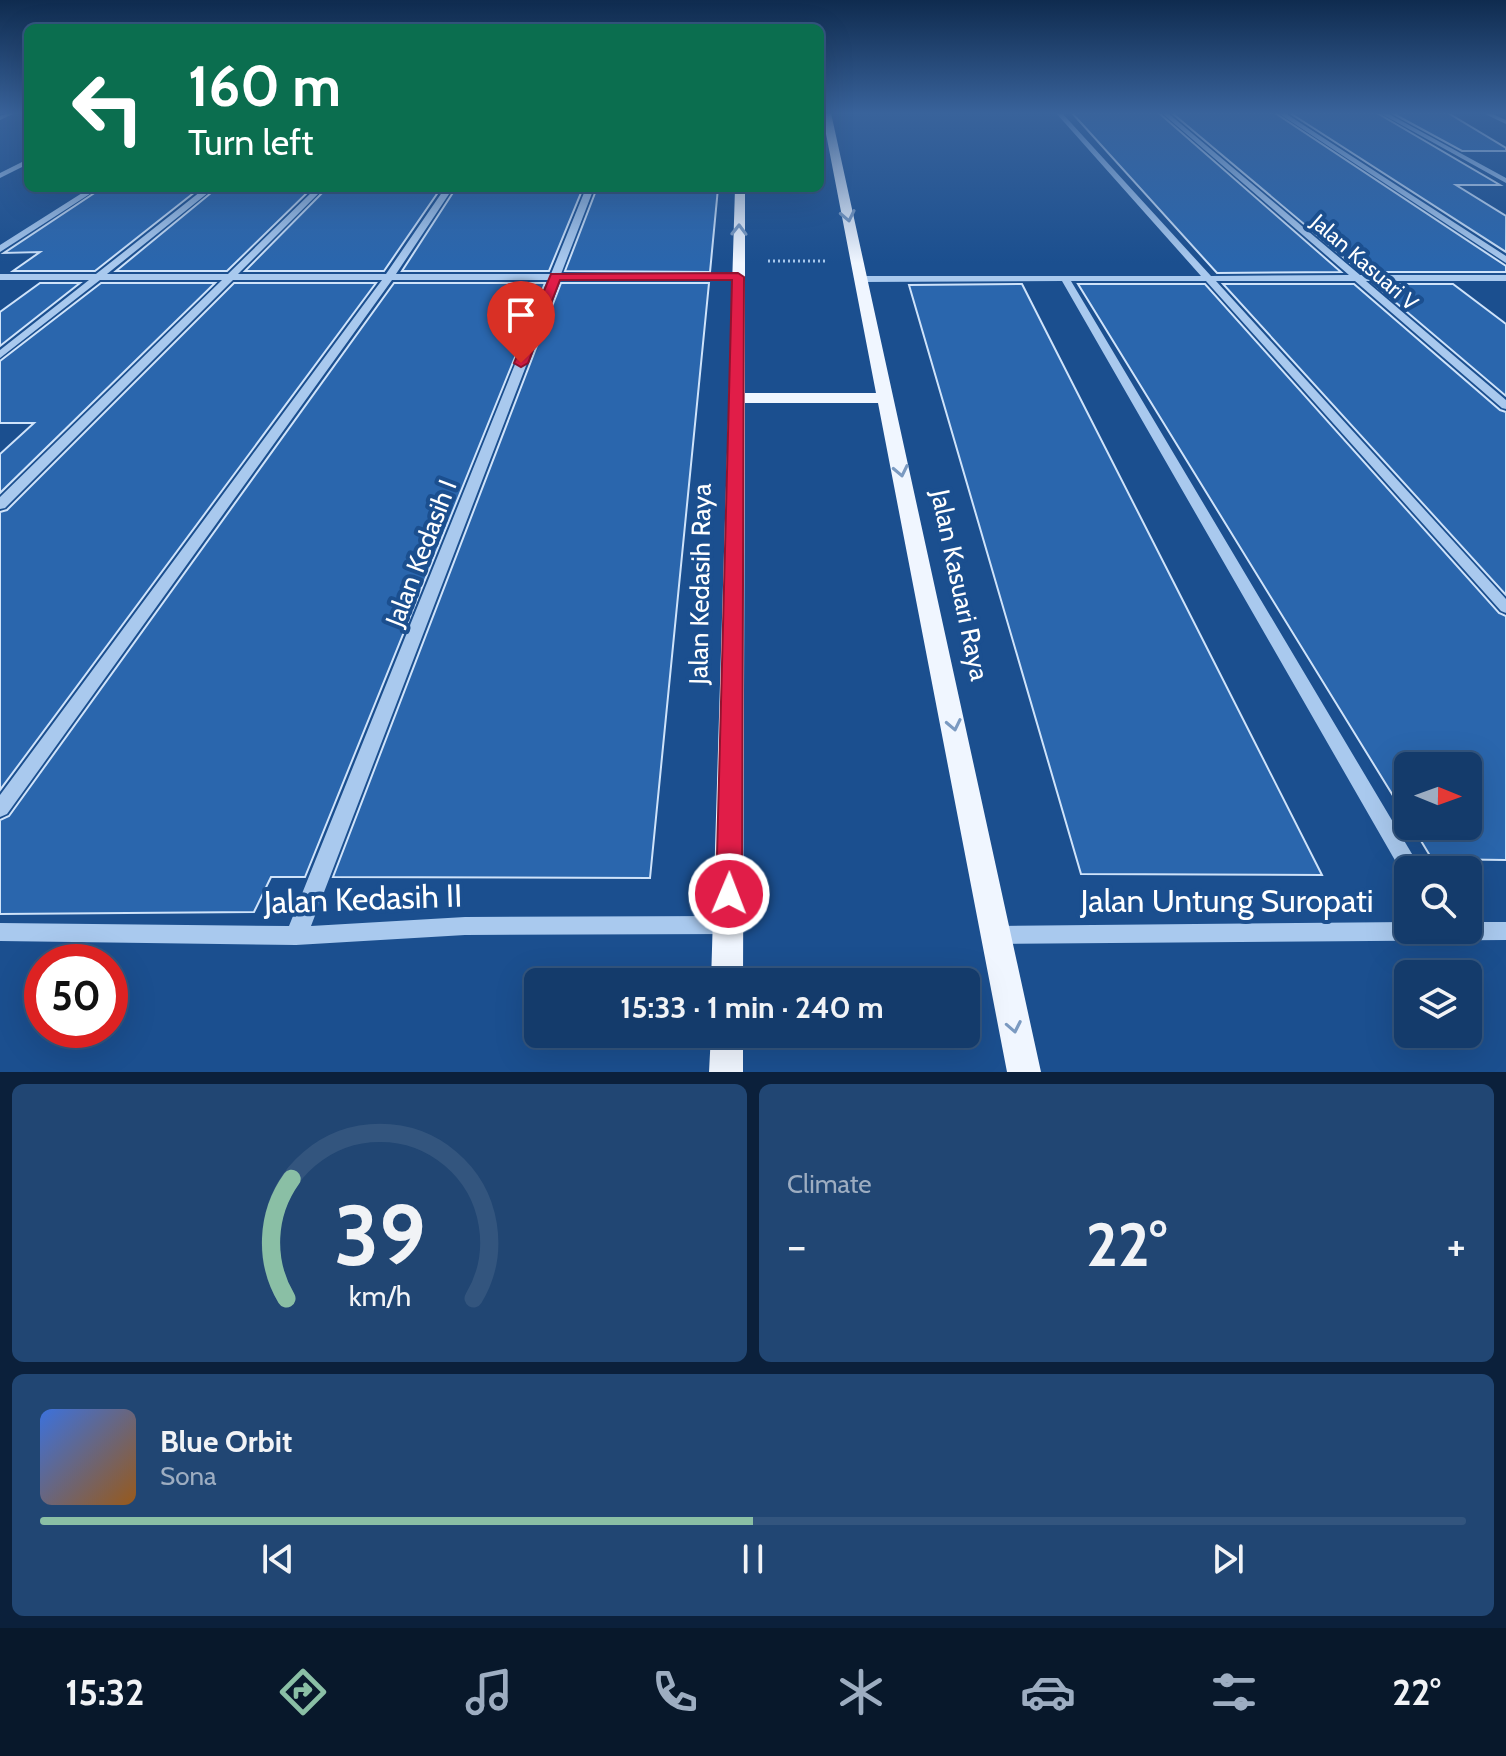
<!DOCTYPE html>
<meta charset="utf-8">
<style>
body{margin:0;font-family:Cabin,sans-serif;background:#214673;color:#f1f3f6;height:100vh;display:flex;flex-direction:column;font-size:30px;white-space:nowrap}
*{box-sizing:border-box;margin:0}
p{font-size:26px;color:#9dadc1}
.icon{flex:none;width:44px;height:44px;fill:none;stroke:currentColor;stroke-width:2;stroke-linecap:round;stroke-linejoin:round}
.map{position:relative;height:1072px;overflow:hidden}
.drawer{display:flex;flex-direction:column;gap:12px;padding:12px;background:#0b203b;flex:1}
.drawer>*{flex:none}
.top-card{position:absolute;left:24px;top:24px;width:800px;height:168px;border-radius:12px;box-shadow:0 8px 32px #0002,0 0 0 2px #33557e;background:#0b6e4f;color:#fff;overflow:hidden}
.needle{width:52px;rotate:91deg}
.buttons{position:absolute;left:1394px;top:752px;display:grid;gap:16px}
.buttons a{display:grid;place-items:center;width:88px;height:88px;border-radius:12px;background:#143b6b;box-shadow:0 8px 32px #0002,0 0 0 2px #33557e;font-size:40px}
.speed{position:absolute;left:24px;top:944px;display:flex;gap:16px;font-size:40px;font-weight:700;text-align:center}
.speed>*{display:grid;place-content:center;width:104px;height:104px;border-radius:50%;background:#143b6b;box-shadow:0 8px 32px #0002,0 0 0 2px #33557e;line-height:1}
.speed .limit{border:12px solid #d22;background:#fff;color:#111}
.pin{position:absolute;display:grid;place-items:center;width:68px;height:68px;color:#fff;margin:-82px -34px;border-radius:50% 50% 50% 0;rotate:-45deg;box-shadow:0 0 8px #0007}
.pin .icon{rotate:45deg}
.me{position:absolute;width:88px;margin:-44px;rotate:1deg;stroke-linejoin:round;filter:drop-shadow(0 0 6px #0008)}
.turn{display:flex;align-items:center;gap:28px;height:168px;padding:0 32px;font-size:36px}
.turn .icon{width:104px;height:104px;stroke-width:2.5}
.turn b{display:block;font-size:56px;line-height:68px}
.big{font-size:60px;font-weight:800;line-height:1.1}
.drawer .card{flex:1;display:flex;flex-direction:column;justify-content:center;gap:12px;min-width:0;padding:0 28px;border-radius:12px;background:#214673}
.drawer .dial{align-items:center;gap:0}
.dial svg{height:208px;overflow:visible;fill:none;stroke:#33557e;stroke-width:7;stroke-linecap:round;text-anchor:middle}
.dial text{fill:#f1f3f6;stroke:none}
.song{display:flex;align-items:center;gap:24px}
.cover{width:96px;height:96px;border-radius:12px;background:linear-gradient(135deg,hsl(220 70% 55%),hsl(30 70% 35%))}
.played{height:8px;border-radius:4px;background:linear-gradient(90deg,#8abfa5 50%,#33557e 50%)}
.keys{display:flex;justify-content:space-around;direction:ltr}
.heat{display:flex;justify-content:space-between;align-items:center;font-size:44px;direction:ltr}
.drawer .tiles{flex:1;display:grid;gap:12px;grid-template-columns:1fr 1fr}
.card:last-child{grid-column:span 2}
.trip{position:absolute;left:524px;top:968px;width:456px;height:80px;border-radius:12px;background:#143b6b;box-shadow:0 8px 32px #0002,0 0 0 2px #33557e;font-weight:800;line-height:80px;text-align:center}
.tabs{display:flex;height:128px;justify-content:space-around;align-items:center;background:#08182b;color:#9dadc1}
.tabs .icon{width:56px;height:56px}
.tabs .active{color:#8abfa5}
.tabs b{font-size:36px;color:#f1f3f6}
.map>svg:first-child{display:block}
</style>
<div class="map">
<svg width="1506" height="1072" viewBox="0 0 1506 1072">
<rect width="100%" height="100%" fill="#1b4f8f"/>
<!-- building -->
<path fill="#2a66ad" stroke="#cfe3fa" stroke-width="2" d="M1072,113h87l182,159 -124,1z
M1172,113h103l231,153v6h-145z
M1290,113h87l123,72h-44l50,31v36z
M1392,113h56l58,35v3h-44z
M102,188h98l-105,83h-82l27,-19 -36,1z
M217,188h95l-85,83h-111z
M327,188h114l-57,83h-139z
M456,188h127l-34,83h-147z
M597,188h121l-8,84 -145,-1z
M40,283h40l-80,63v-34z
M101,283h114l-215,210v-39l34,-31h-34v-62z
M234,283h142l-376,507v-278l7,-2z
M394,283h151l-240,594h-34l-17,35 -254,2v-94l9,-4z
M561,283h148l-59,595 -317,-1z
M1022,284l151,297 149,294 -241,-1 -172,-589z
M1078,284h127l294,329 7,3v244l-74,-1 -20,-33h56v-60h-60v54z
M1223,284h131l146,126 6,2v183z
M1374,284h79l53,40v72z"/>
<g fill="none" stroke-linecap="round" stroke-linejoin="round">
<!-- path -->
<path stroke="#a9c9ee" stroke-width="3" stroke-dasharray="2 3" stroke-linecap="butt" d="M768,261h58"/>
<!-- minor -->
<path fill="#a9c9ee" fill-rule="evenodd" d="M8,113h7l-15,7v-4z
M1056,113h6l149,163 138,-1 -187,-162h6l192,162h146v6h-140l140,119v9l-4,-1 -147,-127h-139l290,318v14l-5,-2 -295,-330h-135l347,583 3,6h-13v7l-4,-1 -342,-595 -201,1 -5,-3 5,-3h340z
M1278,113h7l221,143v7z
M1380,113h7l119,65v5z
M1483,113h7l16,7v4z
M28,159v5l-28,14v-5z
M90,188h9l-99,64v-7z
M205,188h9l-107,86h121l88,-86h8l-86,86h148l59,-86h8l-57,86h155l35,-86h8l-33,86 180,1 2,2 -5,3h-179l-248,646 154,-9 263,-1 7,2 4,7 -4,7 -7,2 -263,1 -169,10 -296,-4v-18l289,3 260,-646h-157l-385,534 -7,3v-22l382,-515h-149l-228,228 -5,1v-12l222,-217h-122l-100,78v-8l89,-70h-89v-6h96z
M1408,922v8h60v-8h38v18l-510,4 -8,-2 -3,-7 3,-7 8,-2z"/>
<!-- major -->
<path fill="#f0f6ff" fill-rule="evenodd" d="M822,113h9l210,959h-34l-129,-669h-133l-2,579h-32l24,-794h10v205h131z
M711,1034h32v38h-34z"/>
</g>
<!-- one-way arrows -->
<defs><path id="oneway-chevron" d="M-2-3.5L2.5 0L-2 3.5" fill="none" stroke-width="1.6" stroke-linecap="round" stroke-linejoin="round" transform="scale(2)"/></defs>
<g stroke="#7b9ac1">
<use href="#oneway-chevron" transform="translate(848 216) rotate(78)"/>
<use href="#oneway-chevron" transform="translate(739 230) rotate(-89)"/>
<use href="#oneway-chevron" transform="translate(901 471) rotate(78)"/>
<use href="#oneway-chevron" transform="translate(954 725) rotate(78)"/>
<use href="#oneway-chevron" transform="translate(1014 1027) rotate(79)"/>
</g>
<!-- sky -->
<linearGradient id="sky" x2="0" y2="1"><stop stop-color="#0f2b4f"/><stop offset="0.43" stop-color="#39639b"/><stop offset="1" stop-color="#39639b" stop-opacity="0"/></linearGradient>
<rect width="1506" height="263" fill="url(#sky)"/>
<!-- route -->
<path fill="#e11d48" stroke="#92132f" stroke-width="2" d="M738,273l6,4 -2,617 -4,9 -9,3 -9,-3 -4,-9 16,-614h-172l-32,83 -7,4 -7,-4 37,-89z"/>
<g text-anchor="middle" stroke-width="8" stroke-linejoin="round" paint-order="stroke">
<!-- far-street labels -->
<g font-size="22" fill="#fff" stroke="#1b4f8f">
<text transform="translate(1365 262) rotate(41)" y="8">Jalan Kasuari V</text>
</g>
<!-- street labels -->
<g font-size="26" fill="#fff" stroke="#1b4f8f">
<text transform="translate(421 553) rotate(-69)" y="9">Jalan Kedasih I</text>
<text transform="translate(700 584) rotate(-89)" y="9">Jalan Kedasih Raya</text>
<text transform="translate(960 585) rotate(78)" y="9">Jalan Kasuari Raya</text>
</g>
<!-- near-street labels -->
<g font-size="32" fill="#fff" stroke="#1b4f8f">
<text transform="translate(363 899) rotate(-2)" y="11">Jalan Kedasih II</text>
<text x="1227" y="912">Jalan Untung Suropati</text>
</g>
</g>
</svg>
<div class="buttons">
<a><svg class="needle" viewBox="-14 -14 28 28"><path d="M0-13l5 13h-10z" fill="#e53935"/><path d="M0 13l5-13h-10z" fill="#9dadc1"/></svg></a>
<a><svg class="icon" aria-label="search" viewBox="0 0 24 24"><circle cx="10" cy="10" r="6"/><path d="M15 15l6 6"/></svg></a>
<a><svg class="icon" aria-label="layers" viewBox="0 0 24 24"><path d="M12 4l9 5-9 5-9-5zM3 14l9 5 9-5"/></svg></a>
</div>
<div class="speed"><div class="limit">50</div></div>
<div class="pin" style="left:521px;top:363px;background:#d93025"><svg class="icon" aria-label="arrive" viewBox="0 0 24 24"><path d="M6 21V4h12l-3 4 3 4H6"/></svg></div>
<svg class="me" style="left:729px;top:894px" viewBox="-20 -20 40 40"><circle r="17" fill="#e11d48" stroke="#fff" stroke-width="3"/><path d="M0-11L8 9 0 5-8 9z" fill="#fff"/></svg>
<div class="trip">15:33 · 1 min · 240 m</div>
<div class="top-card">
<div class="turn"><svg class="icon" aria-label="left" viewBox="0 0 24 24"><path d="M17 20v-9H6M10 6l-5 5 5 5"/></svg><div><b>160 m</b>Turn left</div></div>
</div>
</div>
<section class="drawer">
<div class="tiles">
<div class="card dial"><svg viewBox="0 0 100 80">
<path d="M14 69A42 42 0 1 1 86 69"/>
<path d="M14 69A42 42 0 0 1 16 23" stroke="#8abfa5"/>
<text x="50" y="56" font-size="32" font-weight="700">39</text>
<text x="50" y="72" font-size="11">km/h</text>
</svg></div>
<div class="card"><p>Climate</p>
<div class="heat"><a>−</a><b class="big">22°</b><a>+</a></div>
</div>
<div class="card">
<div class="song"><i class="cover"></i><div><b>Blue Orbit</b><p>Sona</p></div></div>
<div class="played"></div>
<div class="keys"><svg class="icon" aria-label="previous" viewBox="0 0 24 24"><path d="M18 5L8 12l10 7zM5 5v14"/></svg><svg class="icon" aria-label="pause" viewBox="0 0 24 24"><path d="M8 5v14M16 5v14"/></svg><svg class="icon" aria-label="next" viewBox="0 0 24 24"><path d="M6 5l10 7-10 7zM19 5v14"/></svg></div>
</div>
</div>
</section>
<nav class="tabs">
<b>15:32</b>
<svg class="icon active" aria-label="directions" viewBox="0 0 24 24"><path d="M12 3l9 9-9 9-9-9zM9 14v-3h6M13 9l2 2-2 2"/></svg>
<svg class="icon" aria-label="music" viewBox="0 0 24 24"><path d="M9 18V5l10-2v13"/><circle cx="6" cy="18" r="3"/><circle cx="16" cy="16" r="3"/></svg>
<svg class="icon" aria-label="phone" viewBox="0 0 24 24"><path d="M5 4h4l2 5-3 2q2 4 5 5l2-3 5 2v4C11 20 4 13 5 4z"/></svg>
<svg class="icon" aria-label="climate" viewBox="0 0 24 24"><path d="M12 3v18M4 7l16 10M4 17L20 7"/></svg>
<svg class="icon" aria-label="car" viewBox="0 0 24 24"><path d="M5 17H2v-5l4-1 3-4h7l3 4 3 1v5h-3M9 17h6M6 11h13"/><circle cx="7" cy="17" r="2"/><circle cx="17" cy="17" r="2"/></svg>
<svg class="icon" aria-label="filters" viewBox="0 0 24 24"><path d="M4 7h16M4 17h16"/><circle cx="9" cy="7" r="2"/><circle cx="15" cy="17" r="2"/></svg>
<b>22°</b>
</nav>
